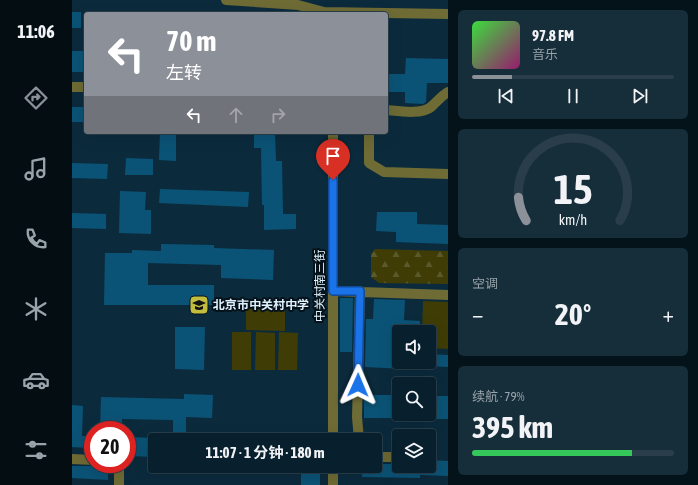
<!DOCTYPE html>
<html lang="zh">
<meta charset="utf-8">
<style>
body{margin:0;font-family:"Asap Condensed","Noto Sans SC",sans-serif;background:#162d3a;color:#f1f3f6;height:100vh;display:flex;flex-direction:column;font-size:15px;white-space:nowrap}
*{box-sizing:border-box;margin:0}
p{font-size:13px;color:#98a3aa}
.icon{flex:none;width:22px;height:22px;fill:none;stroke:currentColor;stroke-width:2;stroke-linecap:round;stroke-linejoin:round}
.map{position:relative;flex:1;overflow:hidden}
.drawer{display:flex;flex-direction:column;gap:10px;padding:10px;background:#041219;width:250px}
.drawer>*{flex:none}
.guide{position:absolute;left:12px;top:12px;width:304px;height:122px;border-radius:4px;box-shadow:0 4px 16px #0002,0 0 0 1px #293e4a;background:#8c9099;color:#fff;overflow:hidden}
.buttons{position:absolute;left:320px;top:325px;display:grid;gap:8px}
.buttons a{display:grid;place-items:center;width:44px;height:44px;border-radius:4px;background:#08202e;box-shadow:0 4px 16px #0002,0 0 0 1px #293e4a;font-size:20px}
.speed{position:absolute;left:12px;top:421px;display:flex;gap:8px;font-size:20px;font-weight:700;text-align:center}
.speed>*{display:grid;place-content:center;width:52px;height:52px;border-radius:50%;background:#08202e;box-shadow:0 4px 16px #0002,0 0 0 1px #293e4a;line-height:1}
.speed .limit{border:6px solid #d22;background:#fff;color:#111}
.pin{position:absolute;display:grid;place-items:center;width:34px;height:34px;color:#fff;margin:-41px -17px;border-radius:50% 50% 50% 0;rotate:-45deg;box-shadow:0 0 4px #0007}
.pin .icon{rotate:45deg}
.me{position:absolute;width:44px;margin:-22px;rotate:1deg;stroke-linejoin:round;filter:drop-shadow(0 0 3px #0008)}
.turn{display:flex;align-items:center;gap:14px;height:84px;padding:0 16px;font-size:18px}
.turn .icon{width:52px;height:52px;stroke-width:2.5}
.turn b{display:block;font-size:28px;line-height:34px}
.lanes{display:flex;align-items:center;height:38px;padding:0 16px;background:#0003;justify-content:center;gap:20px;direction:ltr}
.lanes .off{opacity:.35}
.big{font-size:30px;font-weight:700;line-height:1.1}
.drawer .widget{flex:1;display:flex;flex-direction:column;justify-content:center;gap:6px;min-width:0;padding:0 14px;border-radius:6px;background:#162d3a}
.drawer .dial{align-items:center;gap:0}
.dial svg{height:104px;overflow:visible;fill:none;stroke:#293e4a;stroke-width:7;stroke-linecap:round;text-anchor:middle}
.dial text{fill:#f1f3f6;stroke:none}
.song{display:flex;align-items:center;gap:12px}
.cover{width:48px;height:48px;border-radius:6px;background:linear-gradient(135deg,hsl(120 70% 55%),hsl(320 70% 35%))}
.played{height:4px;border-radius:2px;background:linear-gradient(90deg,#8c9099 20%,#293e4a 20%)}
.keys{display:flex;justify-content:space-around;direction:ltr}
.heat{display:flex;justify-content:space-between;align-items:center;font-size:22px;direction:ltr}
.charge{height:6px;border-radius:3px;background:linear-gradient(90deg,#34c759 79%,#293e4a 0)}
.trip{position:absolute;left:76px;top:433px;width:234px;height:40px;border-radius:4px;background:#08202e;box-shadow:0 4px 16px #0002,0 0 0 1px #293e4a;font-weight:700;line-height:40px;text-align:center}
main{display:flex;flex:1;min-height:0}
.menu{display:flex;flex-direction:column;width:72px;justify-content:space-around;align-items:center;background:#030d12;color:#98a3aa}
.menu .icon{width:28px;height:28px}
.menu .current{color:#8c9099}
.menu b{font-size:18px;color:#f1f3f6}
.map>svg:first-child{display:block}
</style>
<main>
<nav class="menu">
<b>11:06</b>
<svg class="icon current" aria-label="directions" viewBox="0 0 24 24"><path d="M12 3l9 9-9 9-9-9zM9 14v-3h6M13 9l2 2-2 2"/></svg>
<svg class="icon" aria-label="music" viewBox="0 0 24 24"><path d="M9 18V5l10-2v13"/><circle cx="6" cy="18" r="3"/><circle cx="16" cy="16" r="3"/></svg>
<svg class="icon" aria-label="phone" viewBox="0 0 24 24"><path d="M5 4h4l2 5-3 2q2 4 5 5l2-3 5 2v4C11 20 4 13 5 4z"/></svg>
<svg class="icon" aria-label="climate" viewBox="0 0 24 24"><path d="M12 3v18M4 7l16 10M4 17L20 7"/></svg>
<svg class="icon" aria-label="car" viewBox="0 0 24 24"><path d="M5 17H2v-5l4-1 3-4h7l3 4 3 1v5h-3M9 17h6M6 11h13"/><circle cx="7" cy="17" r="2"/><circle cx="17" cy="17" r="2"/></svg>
<svg class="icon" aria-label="filters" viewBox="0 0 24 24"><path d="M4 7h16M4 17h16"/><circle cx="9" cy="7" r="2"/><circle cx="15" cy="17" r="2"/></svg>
</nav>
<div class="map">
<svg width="376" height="485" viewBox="0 0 376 485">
<defs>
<pattern id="forest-firs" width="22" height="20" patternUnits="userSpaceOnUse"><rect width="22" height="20" fill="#3f3c05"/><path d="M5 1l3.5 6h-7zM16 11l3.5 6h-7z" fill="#5a592a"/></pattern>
</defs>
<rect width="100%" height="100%" fill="#0b2b3d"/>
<!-- forest -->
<path fill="url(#forest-firs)" d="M303,249l73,2v33l-69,-1 -8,-6v-23z"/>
<!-- pitch -->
<path fill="#3f3c05" d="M351,301l25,1v47l-19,-1v-16h-7z
M174,305h39v26l-39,-1z
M160,332h19v38h-19z
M184,332l19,1v37h-20z
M207,332l19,1 -1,37h-19z"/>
<!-- building -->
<path fill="#0b5376" d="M0,12h9v16h-9z
M0,51h11v21h-11z
M334,58l42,1v24h-21l-1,19 -3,2 -18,-1v-11h-19v-18h19z
M0,107h14v15h-14z
M88,132h16v29l-17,-1z
M182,132h21l1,29h6l1,53h13v15l-32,1v-25h-2l-1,-57h-7z
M54,158l27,1v16h-28z
M0,163l36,1 -1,15 -35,-1z
M88,189l89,3 -1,15 -89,-4z
M48,191l26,1 -1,18h6v24l-32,-1z
M305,212h40v12l31,1v19l-52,-2v-10l-20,-1z
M0,213l34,1v15l-34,-1z
M89,244l53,1v3l60,2 -1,30 -52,-2v-13l-73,-2v22h66v20h-110l1,-52h27v-3l29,1z
M268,298h13l-1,54h-12z
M302,299l31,1 -1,20 16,1v11h-21v30h6v7l-40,-2 1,-48h7z
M103,327h30l-1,43 -29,-1z
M357,354l19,1v12l-19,-1z
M112,394l29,1 -1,23 -26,-1v16l28,1 -1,6h-40v-20l-51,-1v11h-22l1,-33 83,2z
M292,395h35v23h-35z
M357,396h19v23h-19z
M0,405l11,1 -1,30h6v12l-16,-1z
M55,437l28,1v19l-28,-1z
M357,460l19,1v15l-28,-1v3l-58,-1v-11h13v-2h24v2h30z
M26,464h10v16l-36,-2v-12h21z
M229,468l19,1v16h-19z"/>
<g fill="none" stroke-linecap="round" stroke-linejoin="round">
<!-- minor -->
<path stroke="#6e6b35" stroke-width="10" d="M154,0l72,5 26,7 124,2
M0,87h14
M314,110c12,1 35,5 45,-3 6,-5 10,-11 17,-15
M261,132v308
M297,132v31l15,9 64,2
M261,291l115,4
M287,440l-2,-23 3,-126
M303,457h24
M0,459l21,1
M261,466v19
M47,485v-21"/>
</g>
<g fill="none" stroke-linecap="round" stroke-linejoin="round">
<!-- route casing -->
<g stroke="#114b97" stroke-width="10">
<path id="route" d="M261,180v111h27l-2,94"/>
</g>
<!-- route -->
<use href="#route" stroke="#1a73e8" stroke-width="7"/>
</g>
<!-- icons -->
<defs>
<g id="school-square" transform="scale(1)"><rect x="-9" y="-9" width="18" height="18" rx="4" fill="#c3bd3e" stroke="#06121a"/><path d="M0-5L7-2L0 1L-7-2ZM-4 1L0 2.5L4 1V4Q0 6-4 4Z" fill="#111"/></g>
</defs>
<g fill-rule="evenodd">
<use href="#school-square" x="127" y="305"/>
</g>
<g text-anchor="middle" stroke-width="4" stroke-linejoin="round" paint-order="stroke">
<!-- street labels -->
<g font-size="12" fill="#dff1fd" stroke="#06121a">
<text transform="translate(248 286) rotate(-90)" y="4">中关村南三街</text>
</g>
<!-- poi labels -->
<g font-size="12" font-weight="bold" fill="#dff1fd" stroke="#06121a" text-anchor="start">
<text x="141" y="309">北京市中关村中学</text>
</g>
</g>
</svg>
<div class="buttons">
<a><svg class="icon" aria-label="sound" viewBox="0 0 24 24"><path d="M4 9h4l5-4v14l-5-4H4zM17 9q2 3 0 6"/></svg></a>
<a><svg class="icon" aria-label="search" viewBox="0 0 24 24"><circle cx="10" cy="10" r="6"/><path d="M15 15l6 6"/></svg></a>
<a><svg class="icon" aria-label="layers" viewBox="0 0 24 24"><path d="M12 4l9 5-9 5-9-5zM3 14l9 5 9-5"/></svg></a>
</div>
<div class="speed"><div class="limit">20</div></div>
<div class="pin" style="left:261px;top:180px;background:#d93025"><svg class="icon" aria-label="arrive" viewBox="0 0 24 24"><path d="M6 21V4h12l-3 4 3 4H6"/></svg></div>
<svg class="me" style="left:286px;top:385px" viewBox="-20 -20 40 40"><path d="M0-17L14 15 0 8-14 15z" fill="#1a73e8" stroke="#fff" stroke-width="4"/></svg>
<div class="trip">11:07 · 1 分钟 · 180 m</div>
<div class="guide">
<div class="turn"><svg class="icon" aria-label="left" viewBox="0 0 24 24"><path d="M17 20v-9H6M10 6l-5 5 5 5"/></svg><div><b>70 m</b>左转</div></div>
<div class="lanes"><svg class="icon" aria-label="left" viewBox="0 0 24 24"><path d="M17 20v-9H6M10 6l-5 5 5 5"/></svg><svg class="icon off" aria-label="ahead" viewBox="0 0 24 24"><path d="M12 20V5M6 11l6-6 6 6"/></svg><svg class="icon off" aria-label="right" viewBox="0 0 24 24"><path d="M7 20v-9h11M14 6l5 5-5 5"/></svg></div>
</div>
</div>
<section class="drawer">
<div class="widget">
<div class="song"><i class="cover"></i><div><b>97.8 FM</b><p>音乐</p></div></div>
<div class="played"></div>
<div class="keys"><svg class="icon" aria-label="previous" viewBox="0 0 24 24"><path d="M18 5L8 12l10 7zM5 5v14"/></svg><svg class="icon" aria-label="pause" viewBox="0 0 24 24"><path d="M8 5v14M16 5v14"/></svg><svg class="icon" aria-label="next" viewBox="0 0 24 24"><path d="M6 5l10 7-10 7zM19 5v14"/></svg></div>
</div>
<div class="widget dial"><svg viewBox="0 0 100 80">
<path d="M14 69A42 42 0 1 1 86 69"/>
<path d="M14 69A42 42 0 0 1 8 51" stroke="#8c9099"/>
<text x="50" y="56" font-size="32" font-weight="700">15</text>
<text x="50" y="72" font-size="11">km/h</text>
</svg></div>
<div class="widget"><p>空调</p>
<div class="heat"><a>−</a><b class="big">20°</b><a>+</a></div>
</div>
<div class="widget"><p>续航 · 79%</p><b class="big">395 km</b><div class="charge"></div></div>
</section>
</main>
